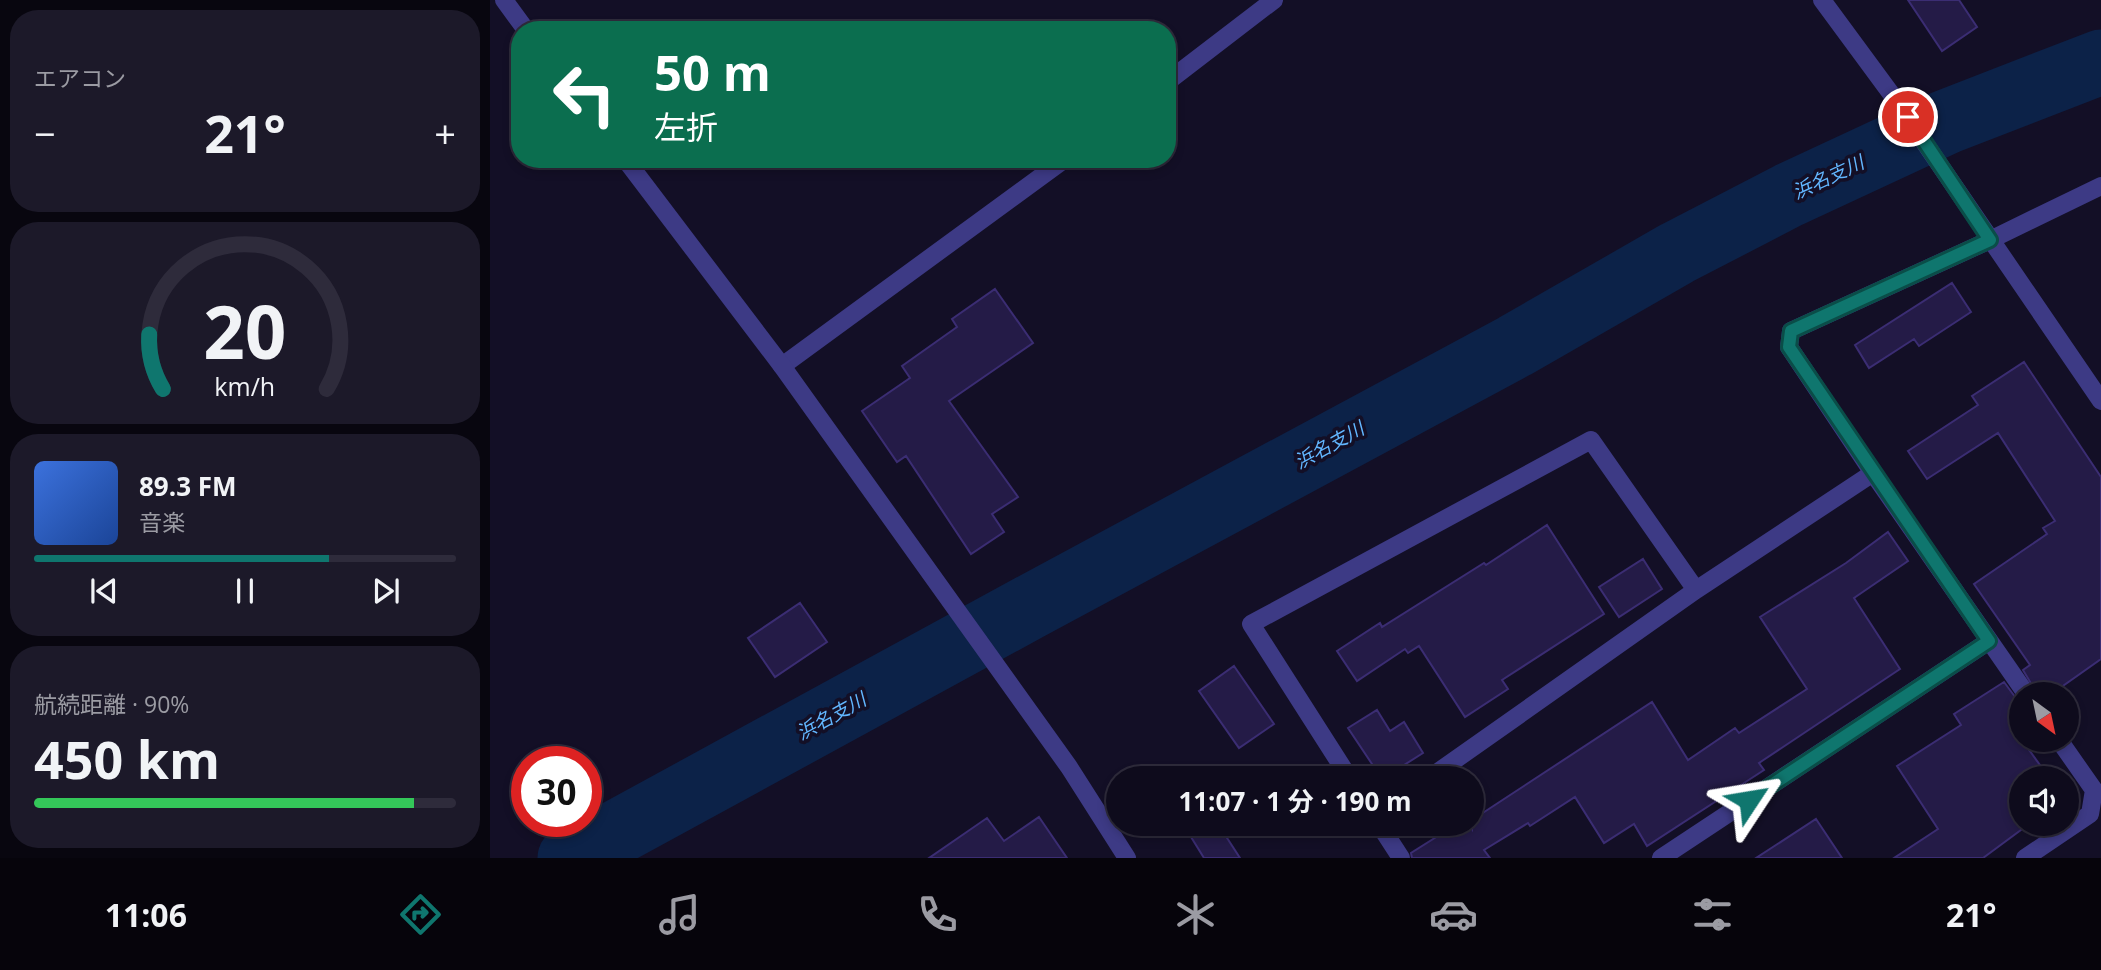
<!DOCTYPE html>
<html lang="ja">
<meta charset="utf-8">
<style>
body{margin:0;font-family:"Open Sans","Noto Sans JP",sans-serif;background:#1c1929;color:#f1f3f6;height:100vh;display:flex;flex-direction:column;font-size:26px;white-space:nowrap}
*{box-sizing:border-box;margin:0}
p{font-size:23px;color:#9b9ba3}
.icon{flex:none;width:38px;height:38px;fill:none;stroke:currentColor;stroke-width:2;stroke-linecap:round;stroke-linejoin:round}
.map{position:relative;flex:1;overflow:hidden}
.sheet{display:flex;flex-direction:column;gap:10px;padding:10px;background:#08060f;width:490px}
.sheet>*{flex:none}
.guide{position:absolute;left:21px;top:21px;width:665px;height:147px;border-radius:28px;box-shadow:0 4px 10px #0003,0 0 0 2px #2e2b3b;background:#0b6e4f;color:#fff;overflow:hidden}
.needle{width:46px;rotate:147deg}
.controls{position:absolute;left:1519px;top:682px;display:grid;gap:14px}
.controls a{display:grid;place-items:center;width:70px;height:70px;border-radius:50%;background:#0e0b1c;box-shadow:0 4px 10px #0003,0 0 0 2px #2e2b3b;font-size:35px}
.speed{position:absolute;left:21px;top:746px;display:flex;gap:14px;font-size:35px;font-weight:700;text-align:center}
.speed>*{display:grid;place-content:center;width:91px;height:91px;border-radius:50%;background:#0e0b1c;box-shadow:0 4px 10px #0003,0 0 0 2px #2e2b3b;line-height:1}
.speed .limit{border:10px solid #d22;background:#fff;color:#111}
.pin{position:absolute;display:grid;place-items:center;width:60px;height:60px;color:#fff;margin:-30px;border:4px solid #fff;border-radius:50%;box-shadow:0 2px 7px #0007}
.me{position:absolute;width:77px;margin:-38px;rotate:57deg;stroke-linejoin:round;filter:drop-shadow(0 0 5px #0008)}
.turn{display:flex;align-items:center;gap:24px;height:147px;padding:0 28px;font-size:32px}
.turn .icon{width:91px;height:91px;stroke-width:2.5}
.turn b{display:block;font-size:49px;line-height:60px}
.big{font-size:52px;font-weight:700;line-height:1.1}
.sheet .card{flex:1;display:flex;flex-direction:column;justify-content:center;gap:10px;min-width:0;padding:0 24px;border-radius:28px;background:#1c1929}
.sheet .dial{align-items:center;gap:0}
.dial svg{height:182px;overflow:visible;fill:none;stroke:#2e2b3b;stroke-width:7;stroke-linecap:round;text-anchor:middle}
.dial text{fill:#f1f3f6;stroke:none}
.song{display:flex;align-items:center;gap:21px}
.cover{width:84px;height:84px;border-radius:10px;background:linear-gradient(135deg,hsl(220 70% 55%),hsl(220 70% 35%))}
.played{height:7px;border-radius:4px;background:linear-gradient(90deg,#0f766e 70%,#2e2b3b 70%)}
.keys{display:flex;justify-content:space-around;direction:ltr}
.heat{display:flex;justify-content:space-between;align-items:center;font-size:38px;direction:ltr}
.charge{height:10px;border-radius:5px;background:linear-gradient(90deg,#34c759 90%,#2e2b3b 0)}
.trip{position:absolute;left:616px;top:766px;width:378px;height:70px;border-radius:35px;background:#0e0b1c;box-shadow:0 4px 10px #0003,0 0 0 2px #2e2b3b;font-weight:700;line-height:70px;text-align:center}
.tabs{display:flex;height:112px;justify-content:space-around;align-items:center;background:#06040b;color:#9b9ba3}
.tabs .icon{width:49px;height:49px}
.tabs .current{color:#0f766e}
.tabs b{font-size:32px;color:#f1f3f6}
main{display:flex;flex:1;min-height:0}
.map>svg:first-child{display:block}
</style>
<main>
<section class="sheet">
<div class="card"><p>エアコン</p>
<div class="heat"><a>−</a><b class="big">21°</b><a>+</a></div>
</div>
<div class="card dial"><svg viewBox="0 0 100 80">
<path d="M14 69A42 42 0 1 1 86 69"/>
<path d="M14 69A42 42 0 0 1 8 45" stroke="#0f766e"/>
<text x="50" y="56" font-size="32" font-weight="700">20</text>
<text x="50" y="72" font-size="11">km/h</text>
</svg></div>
<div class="card">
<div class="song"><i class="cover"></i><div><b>89.3 FM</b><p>音楽</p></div></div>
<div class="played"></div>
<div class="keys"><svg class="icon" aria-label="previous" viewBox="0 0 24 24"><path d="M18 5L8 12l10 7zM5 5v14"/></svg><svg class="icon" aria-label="pause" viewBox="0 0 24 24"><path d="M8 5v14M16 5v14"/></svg><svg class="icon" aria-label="next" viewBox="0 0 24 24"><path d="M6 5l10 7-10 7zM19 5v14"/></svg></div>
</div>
<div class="card"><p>航続距離 · 90%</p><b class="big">450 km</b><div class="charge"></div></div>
</section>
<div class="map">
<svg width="1611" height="858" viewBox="0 0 1611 858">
<rect width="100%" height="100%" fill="#130f26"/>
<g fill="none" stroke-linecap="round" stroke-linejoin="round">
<!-- river -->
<path stroke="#0c2248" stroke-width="65" d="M80,858l460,-251 485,-261 162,-93 112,-58 157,-73 155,-60"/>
</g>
<!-- building -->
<path fill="#241b47" stroke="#3b2d73" stroke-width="2" d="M1418,0h51l18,27 -35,24z
M1462,283l19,29 -52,34 -5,-7 -45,29 -14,-23z
M505,289l38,54 -84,58 69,96 -26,17 12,18 -33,22 -65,-98 -9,6 -35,-51 48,-33 -8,-12 55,-39 -5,-8z
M1534,362l77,115v182l-51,36h-12l-15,-25 7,-5 -56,-81 73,-50 -4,-6 12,-7 -57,-88 -71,46 -19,-28 70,-46 -6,-9z
M1057,525l57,89 -102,66 6,9 -43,28 -46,-71 -11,7 -3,-4 -48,32 -20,-30 43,-28 2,4 102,-64 2,2z
M1398,532l20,29 -54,37 46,71 -141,94 5,7 -117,76 -13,-22 -30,19 -29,-46 -45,29 -2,-3 -44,27 6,8h-78l-1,-5 46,-29h12l3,5v-9l180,-118 36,58 47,-32 4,5 68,-44 -47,-72 86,-54z
M1153,559l19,30 -43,28 -20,-30z
M310,603l27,39 -52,35 -27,-39z
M744,666l40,58 -35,24 -40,-57z
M1514,682l17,23v10l-12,7 41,57h-29v45h8l-46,34h-89l44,-29 -41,-63 64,-41 -7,-11z
M887,710l13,21 14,-9 19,31 -41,26 -34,-51z
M549,817l28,41h-138l58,-40 17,23z
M1326,819l26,39h-86z
M693,824h35l22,34h-36z"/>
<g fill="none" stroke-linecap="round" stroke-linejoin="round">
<!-- minor -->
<path stroke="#3d3a85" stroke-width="18" d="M1332,0l70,95 209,306
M677,82l107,-82
M292,366l283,-207
M1383,473l-84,-126 2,-16 199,-91 111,-54
M860,779l-99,-155 340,-184 105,150
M938,779l268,-189 177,-117 154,222
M889,824l22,34
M1171,858l328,-217
M1535,858l65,-44 4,-24 -35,-50"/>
<!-- tertiary -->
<path stroke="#3d3a85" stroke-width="18" d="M14,0l22,30
M135,159l157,207 287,401 58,91"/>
</g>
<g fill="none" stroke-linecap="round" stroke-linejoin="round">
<!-- route casing -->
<g stroke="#0a4d48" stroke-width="18">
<path id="route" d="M1259,800l240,-159 -200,-294 2,-16 199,-91 -82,-123"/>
</g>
<!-- route -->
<use href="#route" stroke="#0f766e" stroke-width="12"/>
</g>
<g text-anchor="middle" stroke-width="7" stroke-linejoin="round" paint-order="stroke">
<!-- water labels -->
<g font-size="19" font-style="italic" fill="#62b6ff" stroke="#130f26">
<text transform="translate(1338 177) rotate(-25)" y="7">浜名支川</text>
<text transform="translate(839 445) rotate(-29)" y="7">浜名支川</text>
<text transform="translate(341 716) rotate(-29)" y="7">浜名支川</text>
</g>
</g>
</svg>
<div class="controls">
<a><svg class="needle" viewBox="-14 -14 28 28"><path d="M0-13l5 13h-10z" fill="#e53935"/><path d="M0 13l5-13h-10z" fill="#9b9ba3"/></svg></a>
<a><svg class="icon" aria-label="sound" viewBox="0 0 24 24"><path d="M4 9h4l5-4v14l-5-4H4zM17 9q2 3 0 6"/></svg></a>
</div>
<div class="speed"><div class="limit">30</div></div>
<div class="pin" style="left:1418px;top:117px;background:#d93025"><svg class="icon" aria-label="arrive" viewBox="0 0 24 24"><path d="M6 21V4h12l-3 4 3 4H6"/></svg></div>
<svg class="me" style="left:1259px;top:800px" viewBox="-20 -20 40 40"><path d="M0-17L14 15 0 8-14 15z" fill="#0f766e" stroke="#fff" stroke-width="4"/></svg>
<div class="trip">11:07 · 1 分 · 190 m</div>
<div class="guide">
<div class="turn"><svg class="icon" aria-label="left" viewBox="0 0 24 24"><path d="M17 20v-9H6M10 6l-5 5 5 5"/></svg><div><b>50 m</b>左折</div></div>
</div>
</div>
</main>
<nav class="tabs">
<b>11:06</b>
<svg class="icon current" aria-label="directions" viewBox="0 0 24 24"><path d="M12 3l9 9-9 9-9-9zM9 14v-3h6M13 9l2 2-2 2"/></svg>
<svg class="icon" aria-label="music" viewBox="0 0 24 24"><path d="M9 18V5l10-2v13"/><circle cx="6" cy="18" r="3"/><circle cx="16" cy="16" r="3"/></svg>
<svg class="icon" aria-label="phone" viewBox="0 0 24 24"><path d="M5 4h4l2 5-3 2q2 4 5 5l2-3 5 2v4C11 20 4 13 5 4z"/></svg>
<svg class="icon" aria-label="climate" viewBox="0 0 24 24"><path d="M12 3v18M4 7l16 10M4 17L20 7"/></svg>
<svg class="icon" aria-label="car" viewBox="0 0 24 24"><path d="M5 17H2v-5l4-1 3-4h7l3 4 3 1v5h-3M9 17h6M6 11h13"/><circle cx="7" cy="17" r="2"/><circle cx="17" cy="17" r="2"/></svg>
<svg class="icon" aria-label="filters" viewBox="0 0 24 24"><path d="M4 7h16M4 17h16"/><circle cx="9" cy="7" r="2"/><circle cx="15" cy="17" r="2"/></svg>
<b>21°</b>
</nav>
